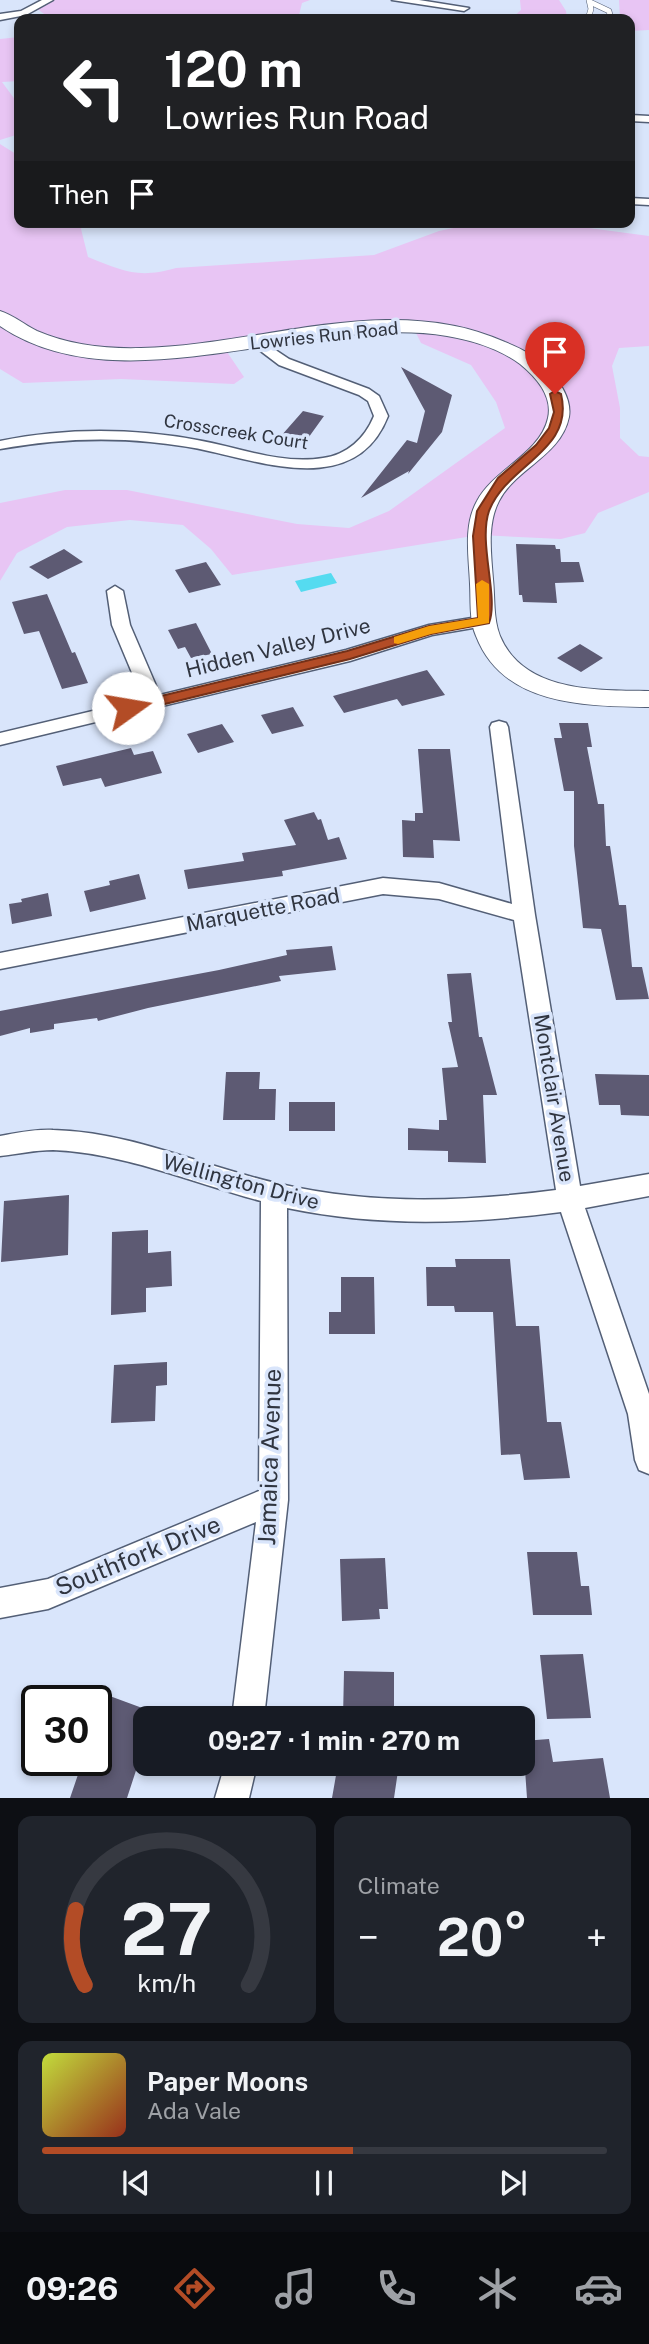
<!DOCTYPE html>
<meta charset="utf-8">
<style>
body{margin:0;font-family:"Public Sans",sans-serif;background:#20242c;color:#f1f3f6;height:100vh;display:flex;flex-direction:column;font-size:26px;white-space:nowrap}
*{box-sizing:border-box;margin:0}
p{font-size:23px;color:#9ea1a6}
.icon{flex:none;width:38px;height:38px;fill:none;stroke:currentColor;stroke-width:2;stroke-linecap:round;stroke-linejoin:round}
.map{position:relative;height:1798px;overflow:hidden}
.panel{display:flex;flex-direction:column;gap:18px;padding:18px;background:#0d0f14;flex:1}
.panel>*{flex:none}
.guide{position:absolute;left:14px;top:14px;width:621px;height:214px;border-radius:14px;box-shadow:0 4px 10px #0003;background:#202124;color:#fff;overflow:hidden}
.speed{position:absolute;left:21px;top:1685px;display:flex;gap:14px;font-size:35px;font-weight:700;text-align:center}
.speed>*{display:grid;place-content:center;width:91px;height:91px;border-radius:50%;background:#171b24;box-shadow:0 4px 10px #0003;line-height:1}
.speed .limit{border:4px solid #111;border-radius:10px;background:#fff;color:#111}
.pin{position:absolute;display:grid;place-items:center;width:60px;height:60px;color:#fff;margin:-72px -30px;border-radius:50% 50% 50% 0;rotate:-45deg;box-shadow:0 0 7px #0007}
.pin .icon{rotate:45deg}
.me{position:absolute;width:77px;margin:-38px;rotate:77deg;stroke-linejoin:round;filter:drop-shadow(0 0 5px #0008)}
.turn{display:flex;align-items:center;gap:24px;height:147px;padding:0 35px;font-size:32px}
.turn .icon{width:91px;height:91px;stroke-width:2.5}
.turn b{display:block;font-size:49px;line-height:60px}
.then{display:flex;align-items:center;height:66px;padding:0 35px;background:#0003;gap:14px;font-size:26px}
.big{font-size:52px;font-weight:700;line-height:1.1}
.panel .card{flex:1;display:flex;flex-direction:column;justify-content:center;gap:10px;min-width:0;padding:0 24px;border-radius:14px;background:#20242c}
.panel .dial{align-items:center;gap:0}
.dial svg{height:182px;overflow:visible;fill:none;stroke:#363941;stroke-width:7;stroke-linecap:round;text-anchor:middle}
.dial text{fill:#f1f3f6;stroke:none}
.song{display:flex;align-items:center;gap:21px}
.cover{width:84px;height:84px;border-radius:10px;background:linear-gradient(135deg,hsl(70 70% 55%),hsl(10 70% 35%))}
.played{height:7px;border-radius:4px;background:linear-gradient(90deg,#b34c26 55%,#363941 55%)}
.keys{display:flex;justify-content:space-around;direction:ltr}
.heat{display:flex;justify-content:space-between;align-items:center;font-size:38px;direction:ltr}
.panel .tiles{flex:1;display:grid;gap:18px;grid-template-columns:1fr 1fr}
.card:last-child{grid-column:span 2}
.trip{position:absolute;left:133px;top:1706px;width:402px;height:70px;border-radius:14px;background:#171b24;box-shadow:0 4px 10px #0003;font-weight:700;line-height:70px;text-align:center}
.menu{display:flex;height:112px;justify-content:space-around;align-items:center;background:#090b0e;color:#9ea1a6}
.menu .icon{width:49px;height:49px}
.menu .active{color:#b34c26}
.menu b{font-size:32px;color:#f1f3f6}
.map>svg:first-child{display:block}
</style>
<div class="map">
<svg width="649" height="1798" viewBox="0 0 649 1798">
<rect width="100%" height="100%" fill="#d9e5fb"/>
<!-- green -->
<path fill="#e8c5f4" d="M49,0h261l-8,3 -4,16h-247l-15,-11z
M520,0h39l7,11 1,8h-56l10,-9z
M619,0h30v30l-19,1v-12h-10z
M19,37v44l-17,1 17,23v29l-19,6v-101z
M0,144l19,12v66h65l-3,7 7,28c35,14 50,22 88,11l198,-13 65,-24 43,-9h62l105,14v110l-30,2 -7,18 8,42v30l19,18 10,1v35l-51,21 -13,20 -24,6 -82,-4 -247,40 -21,-26 -28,-24 -53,-5 -63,7 -50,26 -17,28v-78l65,-13h62l170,34 52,4 40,-17 116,-83 -9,-26 -25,-37 -50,-22 -8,-16 -188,22 19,28 -10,7 -113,-5 -98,4 -23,-14z"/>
<!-- water -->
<path fill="#55dbf0" d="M331,573l6,10 -36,9 -6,-11z"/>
<!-- building -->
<path fill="#5d5a73" d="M401,367l51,28 -10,37 -34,42 1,-3 -48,27 46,-58 10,3 8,-32z
M303,411l21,5 -18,25 -25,-5z
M516,544l39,1 1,4h4l1,13h18l5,20 -29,1 2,20 -34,-1 -1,-7h-3z
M64,549l19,13 -35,17 -19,-12z
M206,562l15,23 -32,8 -14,-23z
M47,594l25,59 3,-1 13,31 -26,6 -23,-58 -15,3 -12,-32z
M196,623l16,31 -21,4 -6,-11 -7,2 -10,-19z
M580,644l23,14 -22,14 -24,-14z
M427,670l18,25 -43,11 -5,-7 -53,14 -11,-17z
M293,707l11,19 -32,8 -11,-19z
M559,723h29l4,24h-5l11,57h6l2,42h4l9,59h7l6,62h10l7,32 -33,1 -15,-71 -18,-1 -9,-82v-55h-10l-10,-53h8z
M222,724l12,18 -36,11 -11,-19z
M131,748l3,7 19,-4 9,22 -57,14 -4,-9 -38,8 -7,-20z
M418,749h32l10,92 -27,-1 1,18 -31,-1 -1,-37 13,1v-8h8z
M314,812l4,8 3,-1 7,21 11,-3 8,22 -65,12 1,5 -95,13 -4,-19 60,-9 -2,-8 54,-8 -12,-25z
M139,874l7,25 -56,13 -6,-21 26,-6 -1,-4z
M48,893l4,23 -40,8 -3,-20 13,-2 -1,-3z
M332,946l4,24 -57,6 2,5 -133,27 -50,13 -1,-3 -43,6v5l-24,4v-5l-30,8v-25l219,-41 68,-15 -1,-5z
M471,973l8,64h3l15,58h-14l3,68 -38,-1v-11l-40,-1v-22l31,2v-10h8l-5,-52 16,-1 -10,-45h4l-5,-48z
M226,1072h34l-1,17h17l-1,31h-52z
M595,1074l54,1v41l-28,-1 -1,-10h-21z
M289,1102h46v29h-46z
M69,1195l-1,60 -67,7 3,-61z
M148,1230v23l23,-2 1,35 -26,2v24l-35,3 1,-83z
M455,1259h55l6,67h23l8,96h14l9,56 -46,2 -4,-26 -19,1 -8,-143h-38l-1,-6h-27l-1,-39h30z
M341,1277h33l1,57h-46v-22h12z
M167,1362v23l-11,1 -1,35 -44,2 3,-58z
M527,1552h50l4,34h8l3,29h-59z
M385,1558l3,51h-9l1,10 -38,2 -2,-62z
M583,1654l8,64 -44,1 -7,-64z
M344,1671l50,1v46h-51z
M107,1695l38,14v34l-18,55h-57l13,-38h13v-36z
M549,1739l4,23 50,-4 7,40h-83l-4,-57z
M338,1764h61l-5,34h-62z"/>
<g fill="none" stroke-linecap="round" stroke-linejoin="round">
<!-- lane casing -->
<g stroke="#535f76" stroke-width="6">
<path id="lane" d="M590,2l19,9 2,8
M588,19l3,-10 -2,-9"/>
</g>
<!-- street casing -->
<g stroke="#535f76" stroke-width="3">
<path id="street" d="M42,0h11l-27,15 -26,5v-6l21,-3z
M392,0h27l50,8 -5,3z
M630,115l19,1v6l-19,-1z
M630,198l19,1v6l-19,-1z
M259,339l30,20 80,30 10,7 9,20c-30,77 -114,50 -175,36 -20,-5 -42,-8 -63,-10 -51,-5 -100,-2 -150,7v-8c65,-13 131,-13 197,-1 41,7 83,25 126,18 24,-3 42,-20 51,-42l-6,-15 -9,-6 -80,-30 -25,-19 -2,-3z
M115,586l8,5 7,34 30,70 186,-45 83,-25 55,-9 9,5 -3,4 -58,10 -82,26 -350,84v-12l143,-34 -31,-74 -5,-34z
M499,721l7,2 2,4 27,188 45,271 69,-12v22l-64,12 64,186v80l-10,-4 -4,-10 -7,-46 -67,-202c-92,12 -183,15 -274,-4l1,292 -24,218h-32l24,-196 -208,87 -48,9v-30l48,-9 211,-88 2,-290c-68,-18 -136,-48 -208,-51 -17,0 -35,4 -53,6v-20c17,-3 35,-7 53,-6 79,2 151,37 227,54 91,21 184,18 276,6l-42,-270 -75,-21 -56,-5 -383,75v-16l383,-75 56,5 73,21 -22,-177 2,-4z
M225,1764h32l-8,34h-34z"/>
</g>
<!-- secondary casing -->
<g stroke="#535f76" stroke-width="2">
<path id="secondary" d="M0,311c13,4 25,14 37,20 32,14 69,18 104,17 119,-2 249,-58 364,-6 17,7 31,14 44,28 11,12 23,30 20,47 -8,39 -53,51 -70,84 -12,23 -8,52 -6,78 2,18 0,39 7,57 24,57 98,54 149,55v16c-64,-1 -146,-1 -173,-71 -7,-16 -5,-35 -6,-52 -1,-27 -7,-58 7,-83 17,-32 63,-47 71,-83 5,-22 -12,-41 -28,-54 -20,-15 -49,-24 -73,-28 -138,-23 -325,73 -447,-10z"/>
</g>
<!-- lane -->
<use href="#lane" stroke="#fff" stroke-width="5"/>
<!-- street -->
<use href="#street" fill="#fff" fill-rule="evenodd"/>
<!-- secondary -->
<use href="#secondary" fill="#fff" fill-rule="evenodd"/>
</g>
<!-- route -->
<path fill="#b34c26" stroke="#743119" stroke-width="2" d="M555,391l6,3c14,57 -54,70 -72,117 -11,32 10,86 0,112l-58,11 -81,25 -222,54 -5,-2v-6l5,-1 219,-53 82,-25 49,-8 -5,-82 4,-25 21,-33 38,-33 13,-17 5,-16 -4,-18z"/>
<!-- slow -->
<path fill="#f59e0b" d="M482,580l7,4v39l-58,11 -33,10 -4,-1v-6l35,-11 49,-8 -2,-34z"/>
<g text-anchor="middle" stroke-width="7" stroke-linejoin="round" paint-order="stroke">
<!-- far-street labels -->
<g font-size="18" fill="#303540" stroke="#d9e5fb">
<text transform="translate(324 336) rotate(-6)" y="6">Lowries Run Road</text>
<text transform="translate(236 432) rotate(9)" y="6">Crosscreek Court</text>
</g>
<!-- street labels -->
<g font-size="21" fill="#303540" stroke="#d9e5fb">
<text transform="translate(278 648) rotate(-14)" y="7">Hidden Valley Drive</text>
<text transform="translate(263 910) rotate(-11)" y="7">Marquette Road</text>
<text transform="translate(554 1098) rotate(81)" y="7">Montclair Avenue</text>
<text transform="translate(241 1182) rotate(15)" y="7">Wellington Drive</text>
</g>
<!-- near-street labels -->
<g font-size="24" fill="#303540" stroke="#d9e5fb">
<text transform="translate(270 1457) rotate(-88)" y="8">Jamaica Avenue</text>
<text transform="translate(138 1556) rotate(-22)" y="8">Southfork Drive</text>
</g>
</g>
</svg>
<div class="speed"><div class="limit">30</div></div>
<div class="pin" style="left:555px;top:394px;background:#d93025"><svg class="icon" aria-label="arrive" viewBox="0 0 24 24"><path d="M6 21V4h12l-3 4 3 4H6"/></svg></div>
<svg class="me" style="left:128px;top:708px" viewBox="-20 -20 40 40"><circle r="19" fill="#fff"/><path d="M0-13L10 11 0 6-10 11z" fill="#b34c26"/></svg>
<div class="trip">09:27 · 1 min · 270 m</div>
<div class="guide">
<div class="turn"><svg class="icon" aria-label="left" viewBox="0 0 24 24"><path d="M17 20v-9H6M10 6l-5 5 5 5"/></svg><div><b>120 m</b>Lowries Run Road</div></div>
<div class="then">Then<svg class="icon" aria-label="arrive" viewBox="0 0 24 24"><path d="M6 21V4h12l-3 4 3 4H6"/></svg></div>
</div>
</div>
<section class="panel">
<div class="tiles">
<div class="card dial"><svg viewBox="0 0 100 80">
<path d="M14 69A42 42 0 1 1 86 69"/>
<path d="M14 69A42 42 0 0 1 10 36" stroke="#b34c26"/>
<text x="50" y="56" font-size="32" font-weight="700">27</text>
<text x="50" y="72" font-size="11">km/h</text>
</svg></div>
<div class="card"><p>Climate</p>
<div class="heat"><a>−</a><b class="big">20°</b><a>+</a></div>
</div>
<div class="card">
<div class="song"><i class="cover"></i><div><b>Paper Moons</b><p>Ada Vale</p></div></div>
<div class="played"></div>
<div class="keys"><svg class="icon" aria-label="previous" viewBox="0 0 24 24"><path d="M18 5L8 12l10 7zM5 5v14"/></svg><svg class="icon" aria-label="pause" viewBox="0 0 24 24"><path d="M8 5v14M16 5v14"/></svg><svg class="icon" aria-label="next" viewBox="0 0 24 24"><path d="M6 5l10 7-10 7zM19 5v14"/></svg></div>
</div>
</div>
</section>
<nav class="menu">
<b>09:26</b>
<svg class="icon active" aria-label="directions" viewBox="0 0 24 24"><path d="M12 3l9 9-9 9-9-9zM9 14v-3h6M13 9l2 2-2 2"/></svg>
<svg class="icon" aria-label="music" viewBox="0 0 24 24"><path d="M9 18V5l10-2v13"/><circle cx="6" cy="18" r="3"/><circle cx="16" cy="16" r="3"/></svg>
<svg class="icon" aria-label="phone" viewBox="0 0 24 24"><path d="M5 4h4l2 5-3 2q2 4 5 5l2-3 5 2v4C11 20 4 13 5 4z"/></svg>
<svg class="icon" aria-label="climate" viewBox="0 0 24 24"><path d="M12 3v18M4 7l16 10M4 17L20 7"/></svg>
<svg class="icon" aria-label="car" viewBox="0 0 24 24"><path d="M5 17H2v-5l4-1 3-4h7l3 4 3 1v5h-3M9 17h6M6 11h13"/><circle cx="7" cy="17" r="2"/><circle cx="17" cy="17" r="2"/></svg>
</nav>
